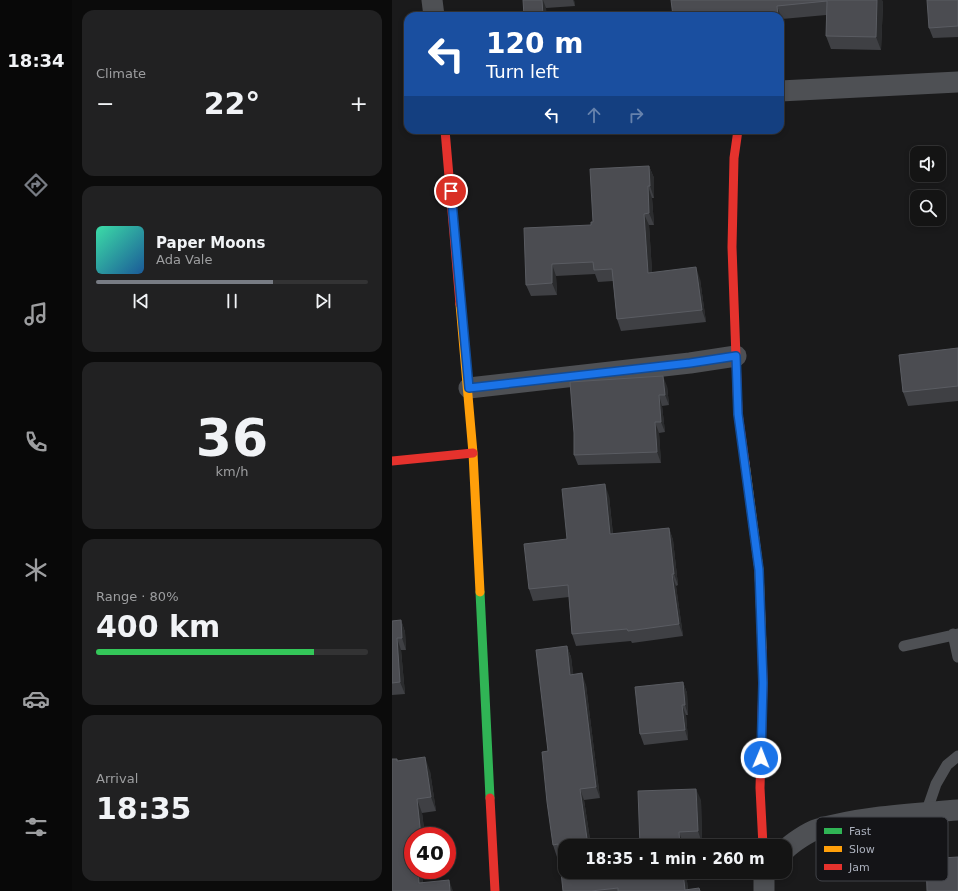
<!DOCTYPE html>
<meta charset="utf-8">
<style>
body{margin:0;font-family:"DejaVu Sans",sans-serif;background:#212122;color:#f1f3f6;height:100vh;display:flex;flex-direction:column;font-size:15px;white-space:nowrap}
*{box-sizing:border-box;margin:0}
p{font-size:13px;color:#9d9ea0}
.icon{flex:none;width:22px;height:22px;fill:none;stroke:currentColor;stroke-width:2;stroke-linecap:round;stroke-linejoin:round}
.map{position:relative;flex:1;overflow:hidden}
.sheet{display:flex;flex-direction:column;gap:10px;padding:10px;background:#0b0b0b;width:320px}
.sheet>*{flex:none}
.hud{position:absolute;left:12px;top:12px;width:380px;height:122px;border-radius:12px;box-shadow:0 2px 6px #0003,0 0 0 1px #333334;background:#1a4fa0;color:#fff;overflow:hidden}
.fabs{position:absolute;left:518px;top:146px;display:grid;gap:8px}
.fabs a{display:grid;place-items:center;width:36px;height:36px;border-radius:8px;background:#141414;box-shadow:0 2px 6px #0003,0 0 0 1px #333334;font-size:20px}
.speed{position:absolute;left:12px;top:827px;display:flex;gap:8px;font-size:20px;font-weight:700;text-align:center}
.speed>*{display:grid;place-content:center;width:52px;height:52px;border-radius:50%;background:#141414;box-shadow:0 2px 6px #0003,0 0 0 1px #333334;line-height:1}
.speed .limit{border:6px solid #d22;background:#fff;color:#111}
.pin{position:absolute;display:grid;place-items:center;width:34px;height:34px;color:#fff;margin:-17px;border:2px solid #fff;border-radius:50%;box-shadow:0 1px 4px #0007}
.me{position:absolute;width:44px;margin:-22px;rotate:1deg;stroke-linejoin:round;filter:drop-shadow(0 0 3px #0008)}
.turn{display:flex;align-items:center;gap:14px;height:84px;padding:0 16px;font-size:18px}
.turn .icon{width:52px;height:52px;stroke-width:2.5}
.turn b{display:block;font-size:28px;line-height:34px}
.lanes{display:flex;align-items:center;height:38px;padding:0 16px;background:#0003;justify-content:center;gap:20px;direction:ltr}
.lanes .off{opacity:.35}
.big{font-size:30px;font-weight:800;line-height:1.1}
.sheet .tile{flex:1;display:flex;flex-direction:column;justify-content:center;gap:6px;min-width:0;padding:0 14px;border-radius:12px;background:#212122}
.sheet .dial{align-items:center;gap:0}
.dial b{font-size:52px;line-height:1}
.song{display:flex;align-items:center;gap:12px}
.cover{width:48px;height:48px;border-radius:6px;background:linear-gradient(135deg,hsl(160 70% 55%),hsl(210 70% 35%))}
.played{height:4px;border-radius:2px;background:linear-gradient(90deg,#787c84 65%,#333334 65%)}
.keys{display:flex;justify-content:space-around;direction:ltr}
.heat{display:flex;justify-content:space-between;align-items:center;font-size:22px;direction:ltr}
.charge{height:6px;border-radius:3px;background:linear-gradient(90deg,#34c759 80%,#333334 0)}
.trip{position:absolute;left:166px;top:839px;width:234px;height:40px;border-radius:12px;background:#141414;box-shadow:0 2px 6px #0003,0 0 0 1px #333334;font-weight:800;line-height:40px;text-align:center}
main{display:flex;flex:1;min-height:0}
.tabs{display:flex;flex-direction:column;width:72px;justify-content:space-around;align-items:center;background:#080808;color:#9d9ea0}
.tabs .icon{width:28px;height:28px}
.tabs .on{color:#787c84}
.tabs b{font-size:18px;color:#f1f3f6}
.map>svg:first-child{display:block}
</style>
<main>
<nav class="tabs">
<b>18:34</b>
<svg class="icon on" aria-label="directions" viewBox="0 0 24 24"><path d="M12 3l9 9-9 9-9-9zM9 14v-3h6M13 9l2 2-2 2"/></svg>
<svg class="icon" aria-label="music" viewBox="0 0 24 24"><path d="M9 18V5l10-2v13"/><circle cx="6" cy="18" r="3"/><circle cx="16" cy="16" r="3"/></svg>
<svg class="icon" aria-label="phone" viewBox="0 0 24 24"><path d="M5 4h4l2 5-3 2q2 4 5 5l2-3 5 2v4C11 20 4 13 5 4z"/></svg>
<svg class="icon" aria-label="climate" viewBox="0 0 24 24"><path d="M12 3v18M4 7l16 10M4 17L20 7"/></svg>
<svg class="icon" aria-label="car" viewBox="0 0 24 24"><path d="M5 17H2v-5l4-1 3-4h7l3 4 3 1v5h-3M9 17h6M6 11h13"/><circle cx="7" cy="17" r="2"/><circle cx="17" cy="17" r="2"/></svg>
<svg class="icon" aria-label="filters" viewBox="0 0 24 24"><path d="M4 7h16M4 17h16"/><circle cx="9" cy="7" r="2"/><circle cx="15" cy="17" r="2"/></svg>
</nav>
<section class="sheet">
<div class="tile"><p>Climate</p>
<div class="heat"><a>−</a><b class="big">22°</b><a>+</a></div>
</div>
<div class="tile">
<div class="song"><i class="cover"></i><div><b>Paper Moons</b><p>Ada Vale</p></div></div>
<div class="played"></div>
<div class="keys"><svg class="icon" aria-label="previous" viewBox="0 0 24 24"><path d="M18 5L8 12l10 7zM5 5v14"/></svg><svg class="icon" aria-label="pause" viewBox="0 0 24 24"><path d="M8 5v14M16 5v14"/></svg><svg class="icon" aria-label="next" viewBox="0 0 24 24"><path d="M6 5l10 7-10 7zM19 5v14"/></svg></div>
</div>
<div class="tile dial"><b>36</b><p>km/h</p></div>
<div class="tile"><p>Range · 80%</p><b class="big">400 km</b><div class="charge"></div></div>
<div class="tile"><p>Arrival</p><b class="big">18:35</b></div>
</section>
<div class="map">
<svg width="566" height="891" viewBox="0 0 566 891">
<rect width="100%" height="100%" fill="#1a1a1b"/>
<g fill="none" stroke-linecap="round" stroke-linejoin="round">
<!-- lane -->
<path stroke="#4e5054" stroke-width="11" d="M561,634l5,23
M512,646l54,-12
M534,813l10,-29 11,-19 11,-9"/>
<!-- street -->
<path stroke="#4e5054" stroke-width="21" d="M40,0l2,16
M388,91l178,-9
M77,388l221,-25 46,-7
M393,850c7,-7 23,-18 33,-21 44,-13 94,-15 140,-19
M372,872v19"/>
<!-- fast -->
<path stroke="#30b455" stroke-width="9" d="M88,592l10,206"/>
<!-- slow -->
<path stroke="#ff9f0a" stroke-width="9" d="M68,304l13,149 7,139
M353,463l14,107 3,78"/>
<!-- jam -->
<path stroke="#e5322d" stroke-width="9" d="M53,130l15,174
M346,130l-4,28 -2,89 6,166 7,50
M0,461l81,-8
M370,648l1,35 -3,105 3,58
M98,798l5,93"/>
</g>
<!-- wall -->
<path fill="#3f4044" d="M131,0h51l1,6 -29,2z
M279,0h211l1,3 -2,47 -50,-1 -5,-13v-21l-44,4 3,33h-5v-36z
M566,0v37l-25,1 -4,-10z
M257,166l5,12v20h-2l2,27h-5l3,47 48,7 6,43 -85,9 -4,-12 -4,-38 -15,1 -3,-8 -39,2 1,19 -26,1 -5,-11 65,-60 2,-3z
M566,348v53l-50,5 -5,-14z
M275,386l2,19 -7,1 3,26 -6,1 2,30 -83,2 -4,-10z
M217,496l4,38 56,-6 4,12 5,45 -2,1 7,50 -51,7 -1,-2 -55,5 -4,-12 -3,-37 -36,4 -4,-12 38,-50z
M9,620l4,12 1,18h-5l4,44 -13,1v-74z
M175,646l4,11 2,17 13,11 14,113 -16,2 7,46h-26v26h121l2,18 11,-2 1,3h-137l-3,-35 -3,1 -4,-12 -5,-94z
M291,682l4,11 1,22h-2l2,25 -44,5 -4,-11z
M5,759l1,2 32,10 6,40 -14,2 3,23h-12v34h8l2,13 -31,8z
M309,800l1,43 -62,3z"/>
<!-- shaded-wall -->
<path fill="#2b2c2e" d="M150,0h1l3,8 1,8h-4z
M181,0h1l1,6z
M485,0h5l1,3 -2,47 -5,-13z
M385,6l5,13 3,33 -5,-14v-22h-2z
M257,166l5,12v20l-4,-12z
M256,186l4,12 2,27 -5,-12z
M252,214l5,11 4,60 -5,-12z
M160,264l4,12 1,19 -5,-12z
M304,267l4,12 6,43 -4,-12z
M271,376l4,10 2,19 -4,-10z
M267,395l3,11 3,26 -4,-10z
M263,422l4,11 2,30 -4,-11z
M213,484l4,12 5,50 -4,-12z
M277,528l4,12 5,45 -4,-11z
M280,574l4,12 7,50 -4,-12z
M9,620l4,12 1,18 -4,-12z
M5,638l4,12 4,44 -5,-12z
M175,646l4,11 4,29 -5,-11z
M190,673l4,12 14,113 -4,-11z
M291,682l4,11 1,22 -3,-10z
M290,705l4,10 2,25 -3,-10z
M33,757l5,14 6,40 -5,-14z
M188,789l4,11 7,46h-3z
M304,789l5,11 1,43 -4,-12z
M25,799l5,14 3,23h-4z
M287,832l4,11v3h-3z
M26,870h3l3,21 -5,-8z
M291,872h3l2,19h-3z
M57,880l4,11h-3z"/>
<!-- building -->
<path fill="#4b4c51" stroke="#5a5c62" d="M131,0h19l1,16h-19z
M279,0h206l-1,37 -50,-1 1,-35 -50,5 1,10h-105z
M535,0h31v26l-29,2z
M257,166l1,20h-2l1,27 -5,1 4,59 48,-6 6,43 -85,9 -5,-50 -18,1 -1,-8 -41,2v19l-26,2 -2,-57 67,-3v-3h2l-3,-53z
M566,348v38l-55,6 -4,-37z
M271,376l2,19h-6l2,27h-6l2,30 -83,3v-22l-4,-51z
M213,484l5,50 59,-6 5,46h-2l7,50 -51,7 -1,-2 -55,5 -4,-49 -39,4 -5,-45 43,-5 -5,-50z
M9,620l1,18h-5l3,44 -8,1v-62z
M175,646l3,29 12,-2 14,114 -16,2 8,57h-23v26h118l2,18 14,-2 1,3h-82v-3l-27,3h-28l-5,-47 -5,1 -6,-43 -5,-50 6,-1 -12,-101z
M291,682l2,23h-3l3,25 -45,4 -5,-47z
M33,757l6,40 -14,2 4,37h-8v34h5l1,13 30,-3 1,11h-58v-132h5v2z
M304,789l2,42 -19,1 1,14h-40l-2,-55z
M566,857v34h-31l-1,-32z"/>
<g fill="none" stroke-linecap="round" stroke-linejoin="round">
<!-- route casing -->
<g stroke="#114b97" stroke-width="10">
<path id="route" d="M59,191l18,197 221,-25 46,-7 2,58 21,156 4,113 -2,75"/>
</g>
<!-- route -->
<use href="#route" stroke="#1a73e8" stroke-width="7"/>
</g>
<!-- legend -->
<rect x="424" y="817" width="132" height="64" rx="6" fill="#141417" stroke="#414349" stroke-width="1"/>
<rect x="432" y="828" width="18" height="6" fill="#30b455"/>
<rect x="432" y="846" width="18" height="6" fill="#ff9f0a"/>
<rect x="432" y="864" width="18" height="6" fill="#e5322d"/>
<g font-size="11" fill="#abb0bc">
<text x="457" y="835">Fast</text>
<text x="457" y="853">Slow</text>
<text x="457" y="871">Jam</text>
</g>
</svg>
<div class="fabs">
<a><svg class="icon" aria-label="sound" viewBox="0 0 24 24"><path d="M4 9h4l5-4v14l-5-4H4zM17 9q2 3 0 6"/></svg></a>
<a><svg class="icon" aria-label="search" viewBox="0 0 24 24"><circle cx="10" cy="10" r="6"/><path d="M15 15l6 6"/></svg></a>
</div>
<div class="speed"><div class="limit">40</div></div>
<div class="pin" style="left:59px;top:191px;background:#d93025"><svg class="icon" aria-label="arrive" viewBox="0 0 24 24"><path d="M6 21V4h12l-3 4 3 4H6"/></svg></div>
<svg class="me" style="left:369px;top:758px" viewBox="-20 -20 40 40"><circle r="17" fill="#1a73e8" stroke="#fff" stroke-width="3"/><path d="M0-11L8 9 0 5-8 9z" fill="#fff"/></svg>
<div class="trip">18:35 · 1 min · 260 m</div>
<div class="hud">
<div class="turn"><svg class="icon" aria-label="left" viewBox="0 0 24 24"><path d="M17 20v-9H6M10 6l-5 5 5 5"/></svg><div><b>120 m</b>Turn left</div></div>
<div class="lanes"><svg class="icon" aria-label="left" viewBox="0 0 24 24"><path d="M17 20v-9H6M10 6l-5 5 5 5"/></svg><svg class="icon off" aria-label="ahead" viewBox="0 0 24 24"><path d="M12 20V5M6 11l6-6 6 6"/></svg><svg class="icon off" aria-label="right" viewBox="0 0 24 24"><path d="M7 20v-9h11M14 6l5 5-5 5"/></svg></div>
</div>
</div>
</main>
